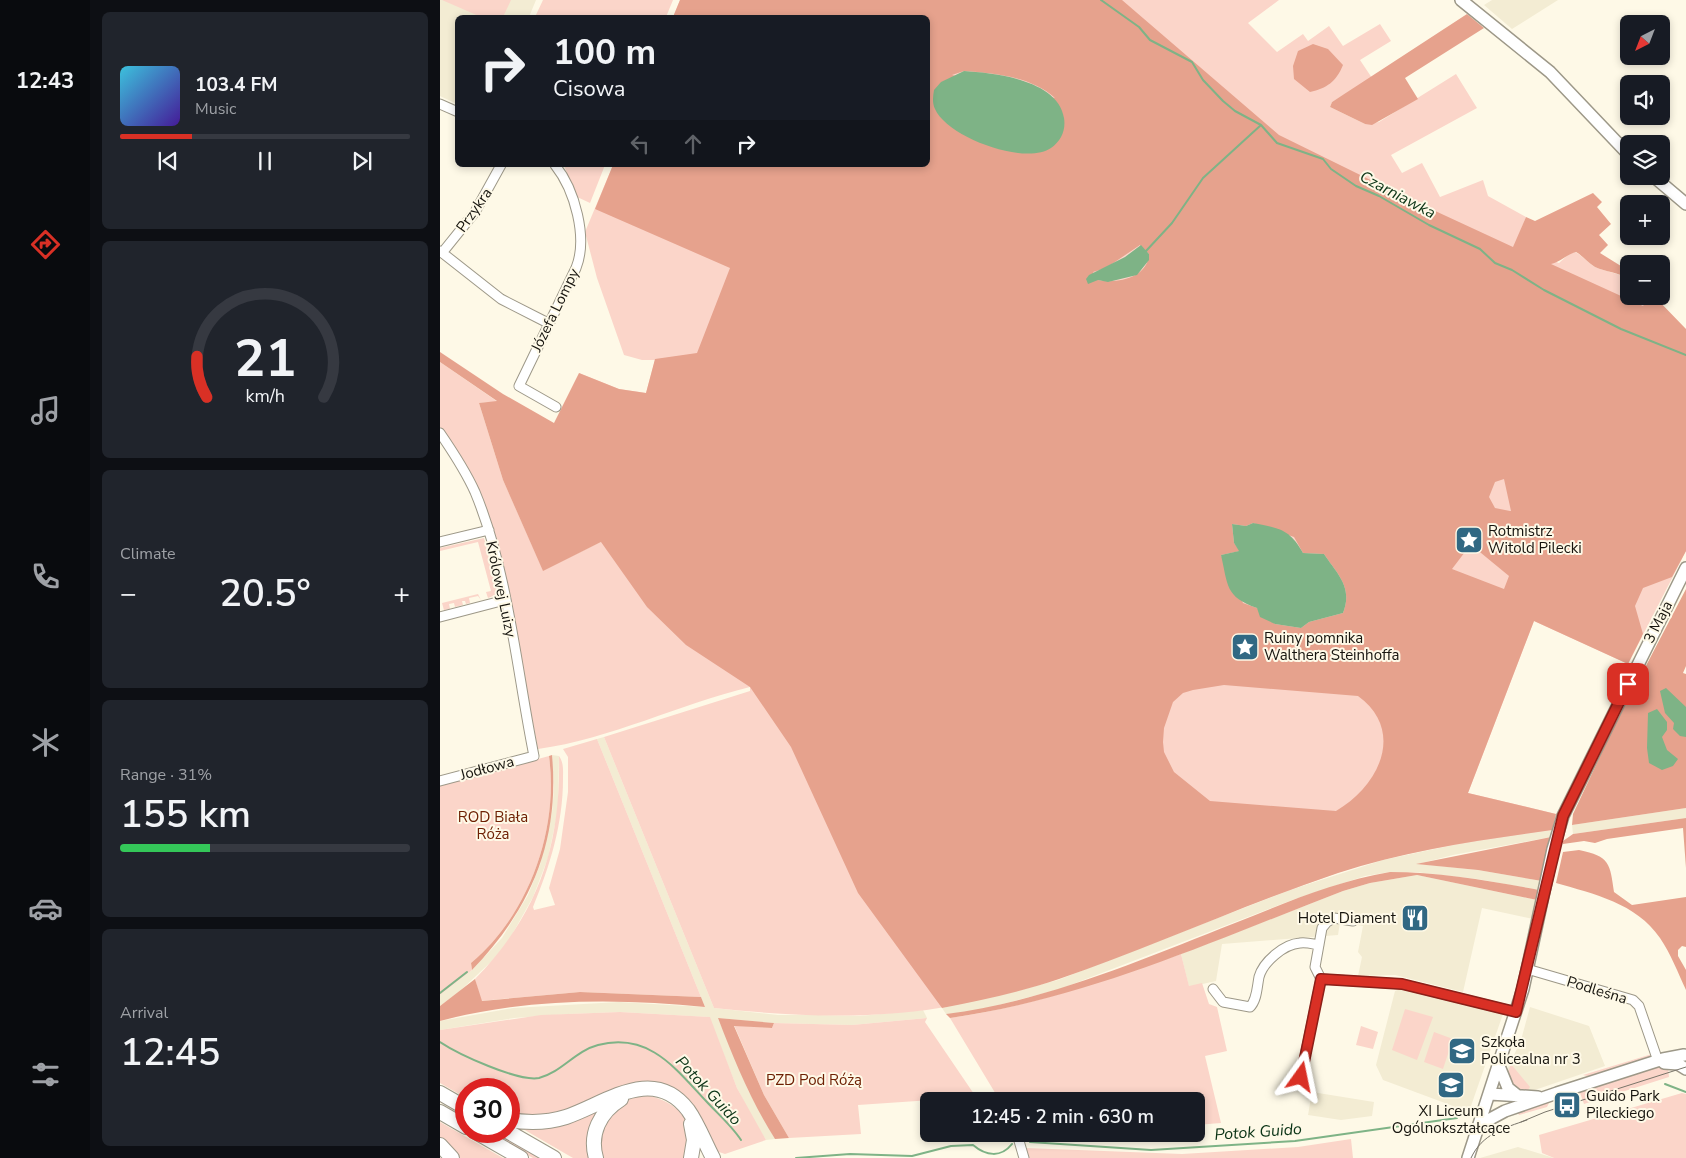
<!DOCTYPE html>
<meta charset="utf-8">
<style>
body{margin:0;font-family:"Nunito Sans",sans-serif;background:#20242c;color:#f1f3f6;height:100vh;display:flex;flex-direction:column;font-size:19px;white-space:nowrap}
*{box-sizing:border-box;margin:0}
p{font-size:16px;color:#9ea1a6}
.icon{flex:none;width:28px;height:28px;fill:none;stroke:currentColor;stroke-width:2;stroke-linecap:round;stroke-linejoin:round}
.map{position:relative;flex:1;overflow:hidden}
.panel{display:flex;flex-direction:column;gap:12px;padding:12px;background:#0d0f14;width:350px}
.panel>*{flex:none}
.banner{position:absolute;left:15px;top:15px;width:475px;height:152px;border-radius:8px;box-shadow:0 2px 8px #0003;background:#171b24;color:#f1f3f6;overflow:hidden}
.needle{width:32px;rotate:222deg}
.buttons{position:absolute;left:1180px;top:15px;display:grid;gap:10px}
.buttons a{display:grid;place-items:center;width:50px;height:50px;border-radius:8px;background:#171b24;box-shadow:0 2px 8px #0003;font-size:25px}
.speed{position:absolute;left:15px;top:1078px;display:flex;gap:10px;font-size:25px;font-weight:700;text-align:center}
.speed>*{display:grid;place-content:center;width:65px;height:65px;border-radius:50%;background:#171b24;box-shadow:0 2px 8px #0003;line-height:1}
.speed .limit{border:8px solid #d22;background:#fff;color:#111}
.pin{position:absolute;display:grid;place-items:center;width:42px;height:42px;color:#fff;margin:-21px;border-radius:10px;box-shadow:0 2px 8px #0006}
.me{position:absolute;width:55px;margin:-28px;rotate:12deg;stroke-linejoin:round;filter:drop-shadow(0 0 4px #0008)}
.turn{display:flex;align-items:center;gap:18px;height:105px;padding:0 15px;font-size:22px}
.turn .icon{width:65px;height:65px;stroke-width:2.5}
.turn b{display:block;font-size:35px;line-height:42px}
.lanes{display:flex;align-items:center;height:48px;padding:0 15px;background:#0003;justify-content:center;gap:25px;direction:ltr}
.lanes .off{opacity:.35}
.big{font-size:38px;font-weight:600;line-height:1.1}
.panel .card{flex:1;display:flex;flex-direction:column;justify-content:center;gap:8px;min-width:0;padding:0 18px;border-radius:8px;background:#20242c}
.panel .dial{align-items:center;gap:0}
.dial svg{height:130px;overflow:visible;fill:none;stroke:#363941;stroke-width:7;stroke-linecap:round;text-anchor:middle}
.dial text{fill:#f1f3f6;stroke:none}
.song{display:flex;align-items:center;gap:15px}
.cover{width:60px;height:60px;border-radius:8px;background:linear-gradient(135deg,hsl(190 70% 55%),hsl(260 70% 35%))}
.played{height:5px;border-radius:2px;background:linear-gradient(90deg,#d93025 25%,#363941 25%)}
.keys{display:flex;justify-content:space-around;direction:ltr}
.heat{display:flex;justify-content:space-between;align-items:center;font-size:28px;direction:ltr}
.charge{height:8px;border-radius:4px;background:linear-gradient(90deg,#34c759 31%,#363941 0)}
.trip{position:absolute;left:480px;top:1092px;width:285px;height:50px;border-radius:8px;background:#171b24;box-shadow:0 2px 8px #0003;font-weight:600;line-height:50px;text-align:center}
main{display:flex;flex:1;min-height:0}
.menu{display:flex;flex-direction:column;width:90px;justify-content:space-around;align-items:center;background:#090b0e;color:#9ea1a6}
.menu .icon{width:35px;height:35px}
.menu .active{color:#d93025}
.menu b{font-size:22px;color:#f1f3f6}
.map>svg:first-child{display:block}
</style>
<main>
<nav class="menu">
<b>12:43</b>
<svg class="icon active" aria-label="directions" viewBox="0 0 24 24"><path d="M12 3l9 9-9 9-9-9zM9 14v-3h6M13 9l2 2-2 2"/></svg>
<svg class="icon" aria-label="music" viewBox="0 0 24 24"><path d="M9 18V5l10-2v13"/><circle cx="6" cy="18" r="3"/><circle cx="16" cy="16" r="3"/></svg>
<svg class="icon" aria-label="phone" viewBox="0 0 24 24"><path d="M5 4h4l2 5-3 2q2 4 5 5l2-3 5 2v4C11 20 4 13 5 4z"/></svg>
<svg class="icon" aria-label="climate" viewBox="0 0 24 24"><path d="M12 3v18M4 7l16 10M4 17L20 7"/></svg>
<svg class="icon" aria-label="car" viewBox="0 0 24 24"><path d="M5 17H2v-5l4-1 3-4h7l3 4 3 1v5h-3M9 17h6M6 11h13"/><circle cx="7" cy="17" r="2"/><circle cx="17" cy="17" r="2"/></svg>
<svg class="icon" aria-label="filters" viewBox="0 0 24 24"><path d="M4 7h16M4 17h16"/><circle cx="9" cy="7" r="2"/><circle cx="15" cy="17" r="2"/></svg>
</nav>
<section class="panel">
<div class="card">
<div class="song"><i class="cover"></i><div><b>103.4 FM</b><p>Music</p></div></div>
<div class="played"></div>
<div class="keys"><svg class="icon" aria-label="previous" viewBox="0 0 24 24"><path d="M18 5L8 12l10 7zM5 5v14"/></svg><svg class="icon" aria-label="pause" viewBox="0 0 24 24"><path d="M8 5v14M16 5v14"/></svg><svg class="icon" aria-label="next" viewBox="0 0 24 24"><path d="M6 5l10 7-10 7zM19 5v14"/></svg></div>
</div>
<div class="card dial"><svg viewBox="0 0 100 80">
<path d="M14 69A42 42 0 1 1 86 69"/>
<path d="M14 69A42 42 0 0 1 8 44" stroke="#d93025"/>
<text x="50" y="56" font-size="32" font-weight="700">21</text>
<text x="50" y="72" font-size="11">km/h</text>
</svg></div>
<div class="card"><p>Climate</p>
<div class="heat"><a>−</a><b class="big">20.5°</b><a>+</a></div>
</div>
<div class="card"><p>Range · 31%</p><b class="big">155 km</b><div class="charge"></div></div>
<div class="card"><p>Arrival</p><b class="big">12:45</b></div>
</section>
<div class="map">
<svg width="1246" height="1158" viewBox="0 0 1246 1158">
<rect width="100%" height="100%" fill="#fef9e7"/>
<!-- built -->
<path fill="#f3ecd3" d="M0,0h96l-7,17 -71,1 -1,86 -17,-8z
M1052,0h66l-46,29 -28,-24z
M164,737l110,271 64,7h40l42,1 63,-6 4,8 -75,7 -78,-2 -56,-5 31,74 26,47 -9,1 -11,-17 -18,-35 -28,-71 -89,-5 -52,2 -54,4 -74,12v-9l73,-13 106,-6 86,5 -108,-268z
M112,755l7,1 -1,54 -10,48 -15,39 -24,43 -13,17 -36,34 -20,15v-11l32,-25 30,-32 26,-43 12,-30 12,-52 2,-25z
M1246,808v10l-113,16 -1,-9z
M1112,830l-1,7 -98,18 -35,9 60,6 64,11 -3,9 -62,-11 -62,-7h-25l-25,4 -70,23 -235,90 -84,22 -30,3 -4,-6 67,-15 49,-13 232,-90 93,-30 89,-19z
M977,875l120,25 -4,19 -51,-11 -19,84 -68,-17 -37,1 4,-19 -4,-5 5,-26 -23,-4 -2,13 -116,9 -6,37 -27,6 -8,-33 162,-63 27,-8z
M964,988l99,26 -32,92 -10,3 -78,-29 -7,-15 19,-74z
M1090,1007l59,19 16,40 -79,27 -10,-1 -9,-22 14,-30z
M872,1092l62,10 -2,14 -31,4 -33,-5z
M1078,1147l36,11h-74z"/>
<!-- green -->
<path fill="#fbd5c9" d="M2,0h69l-8,17h-22z
M103,0h130l-7,17h-131z
M240,0h599l-31,23 29,29 26,-18 5,7 21,-15 14,20 37,-22 11,17 -31,19 12,18 -40,24 -2,5 35,17 14,-2 77,-48 21,34 -86,47 11,18 20,-10 18,34 43,-17 5,16 38,21 -12,30 45,16 10,-9 6,-2c8,4 13,11 20,15 11,5 23,5 34,13v16h15l42,255 -58,113 -94,-43 -66,172 88,21 -4,16c-56,8 -112,16 -167,29 -31,7 -62,19 -92,30 -118,41 -229,98 -354,119 -74,12 -150,8 -225,0l-110,-271 146,-46v-4c-71,17 -139,52 -212,62l-36,-184 -27,-82 -24,-41 -11,-15v-65l58,40 -19,1 24,77 40,90 58,-28 -22,-169 40,16 27,4 9,-33h-13l-18,-5 -27,-77 -12,-46 28,-67h315v-147l-255,-1z
M124,165h41l-15,38 -15,-7z
M44,538l14,56 -10,4 -2,-6 5,-1 -13,-49 -38,9v-3z
M38,594l3,6 -3,-4 -9,2 1,5 -4,1 -1,-3h-3l1,4 -8,2 -1,-4 -5,1 1,5 -6,1 -2,-7z
M157,739l104,258 -121,-5 -99,9 -6,-22c63,-65 86,-132 84,-223 5,7 4,15 4,23 0,45 -13,87 -30,128l1,3 21,-5 -6,-17 11,-39 8,-57v-35l-5,-8z
M109,756c10,73 -20,159 -78,207l1,7 -32,25v-209z
M741,954l8,32 13,-3 7,21 8,3 10,44 -22,5 16,67 -25,2v-24h-196l-50,-83c81,-11 155,-38 231,-64z
M965,1009l28,8 -16,43 -25,-10z
M180,1012l90,5 27,71 29,52 -41,14 -9,-3 -56,-62 -101,27 -50,1v-28h-43v9l-26,-15v-53l101,-15z
M487,1018l-2,4 51,75 -118,8 3,29 -72,4 -25,-43 -30,-70 38,3 2,-5 78,2z
M921,1026l17,6 -5,17 -17,-4z
M994,1032l19,7 -10,30 -19,-7z
M1212,1054l-1,4 -60,19 -8,-2z
M1071,1064l19,23 -2,3h-12l-9,-15z
M1217,1066h11l1,11 -85,27 -4,-11 -31,10 -2,4 -28,8 -3,-5z
M1242,1093l4,1v64h-132l-12,-5 -3,-18z
M210,1096c16,4 37,15 39,34 1,9 -2,19 -3,28h-87l-1,-28c16,-19 23,-35 52,-34z
M158,1109l-6,49h-19l-50,-29z
M0,1122l63,36h-47l-16,-18z
M46,1131h10l48,27h-11z
M911,1139l2,19h-325l-2,-10 156,6 116,-7z"/>
<!-- forest -->
<path fill="#e6a28d" fill-rule="evenodd" d="M240,0h442l157,135 126,62 108,50 13,-30 9,4 58,-28 9,9 -5,5 14,17 -12,11 9,10 -8,8 29,18v8c-11,-7 -23,-7 -34,-12 -7,-4 -12,-11 -19,-15 -10,3 -16,10 -25,12l92,42 3,-4 -2,-6h10l32,33v222l-14,26 -29,11 -8,18 8,28 -15,30 -94,-43 -66,172 88,21 -4,16c-72,10 -145,20 -214,43 -95,32 -185,74 -279,106 -38,13 -78,21 -117,29l-84,-115 -67,-146 -41,-60 -64,-42 -39,-38 -46,-65 -58,29 -40,-91 -24,-77 18,-2 -57,-39v-10l63,42 51,29 25,-50 40,16 27,4 9,-34 42,-6 33,-85 -135,-59 18,-44h315v-147l-255,-1zM524,71c31,2 68,6 91,27l-103,-23zM700,245l9,9c-1,24 -33,30 -51,26l-5,-8 13,-4zM1064,479l7,32h-1l-15,-3 -6,-11 6,-15zM813,523l41,14 9,16 21,1c14,21 29,33 19,59l-34,9 -8,6 -26,-4 -18,-16 -14,-5 -22,-48 19,-4 -6,-8 -2,-19 14,2zM1028,548l5,2 2,-2 34,28 -5,13 -52,-20zM784,685l134,11c48,35 21,90 -22,115l-126,-10 -36,-29 -10,-20 -1,-10 1,-14 9,-26 10,-9 10,-3z
M1027,14l17,14 -79,50 13,21 -46,26 -7,-1 -35,-17 2,-5z
M873,44l15,5 15,16c-7,17 -16,23 -33,27l-16,-13 -1,-13 5,-15z
M1246,589v77l-3,7 3,1v134l-114,17 1,-11 39,-83z
M112,755c8,86 -21,154 -80,215l-1,-7c58,-48 88,-134 78,-207z
M1246,818v50l-3,-40 -76,11 -12,4 -11,-2 -21,3v-3l10,-7z
M1111,837l-9,44 -64,-11 -62,-6z
M1139,850c31,6 31,14 35,42l18,13 54,-8v50l-4,-1 -4,4v6l8,14v20c-8,-17 -15,-36 -26,-52 -24,-35 -66,-44 -104,-55l7,-31z
M950,872c50,0 100,9 149,18l-2,10 -120,-25 -47,8 -27,8c-128,49 -256,108 -393,127l-4,-4c101,-13 195,-54 289,-91 50,-20 101,-42 155,-51z
M35,979l7,22 98,-9 121,5 4,10c-86,-9 -181,-9 -265,14v-15z
M278,1018l56,5 -2,5 -38,-2 30,69 25,43 -14,1c-24,-38 -41,-79 -57,-121z"/>
<!-- water -->
<path fill="#7eb386" d="M524,71c32,2 94,9 100,47 2,12 -3,23 -13,30 -26,18 -104,-11 -116,-39 -3,-6 -2,-13 -1,-19l7,-8z
M701,245l8,9v6l-12,15 -29,7 -10,-2 -10,4 -2,-5 3,-4 36,-18z
M813,523c26,5 37,6 50,30l21,1c14,21 29,33 19,59l-34,9 -8,6 -26,-4 -15,-7 -3,-9c-32,-11 -29,-23 -36,-53l18,-4 -5,-8 -2,-19 14,2z
M1226,688l20,19v30l-6,-1 -7,-7 1,-6 -9,-10 -5,-22z
M1217,709l10,13v8l-5,7 5,13 11,9 -5,7 -11,4 -13,-7 -2,-15 1,-35z"/>
<g fill="none" stroke-linecap="round" stroke-linejoin="round">
<!-- stream -->
<path stroke="#7eb386" stroke-width="2" d="M661,0l38,27 11,13 42,22 11,18 20,21 12,10 26,14 16,18 46,16 8,10 25,17 23,10 50,29 51,24 15,14 17,7 32,20 77,39 65,26
M706,251l26,-28 31,-45 58,-53
M0,993l27,-21
M0,1042c18,12 78,40 99,36 23,-6 36,-27 59,-33 51,-13 77,23 108,56 11,12 26,25 35,39
M1225,1084l21,8
M590,1142l121,8 144,-9 162,-23
M356,1158l54,-4 62,2 39,-10 22,-1c13,11 28,13 39,-1"/>
<!-- street casing -->
<g stroke="#9d9888" stroke-width="11">
<path id="street" d="M0,104l18,8
M115,165c20,25 33,73 21,103l-57,118 37,21
M0,251l61,48 47,24
M2,253l33,-41 26,-47
M0,433c13,19 26,39 35,59 33,79 42,180 59,264l-94,25
M0,542l49,-12
M0,617l65,-17
M1087,969l106,31 6,6 19,55
M881,979l81,5 114,28
M773,989l10,13 27,5c7,-7 7,-20 9,-30 4,-15 25,-33 41,-34 6,-1 13,1 19,2
M859,1085l22,-106 -6,-12 7,-39 5,-6 7,-4 19,3
M577,1134l7,24"/>
</g>
<!-- secondary casing -->
<g stroke="#9d9888" stroke-width="14">
<path id="secondary" d="M1021,0l89,72 79,83
M1213,176l33,28
M1224,1063l14,1 8,5
M1059,1066l9,22 10,8
M1050,1094l48,3
M1039,1125l26,-14 52,-18 106,-34 21,-4
M1028,1158l55,-169 30,-140 10,-33 123,-248"/>
</g>
<!-- primary casing -->
<g stroke="#9d9888" stroke-width="16">
<path id="primary" d="M0,1093l26,15
M0,1112l26,15
M69,1120c19,3 38,3 57,-3 39,-13 87,-53 122,-7 10,14 17,33 25,48
M251,1124l3,16 -3,18
M34,1131l47,27
M67,1131l47,27
M0,1145l12,13
M156,1158c-7,-24 4,-46 25,-59"/>
</g>
<!-- street -->
<use href="#street" stroke="#fff" stroke-width="9"/>
<!-- secondary -->
<use href="#secondary" stroke="#fff" stroke-width="11"/>
<!-- primary -->
<use href="#primary" stroke="#fff" stroke-width="14"/>
<!-- tram -->
<path stroke="#79756a" stroke-width="1" d="M1081,1122l24,-10 141,-45
M1031,1158c11,-24 33,-30 56,-38"/>
</g>
<g fill="none" stroke-linecap="round" stroke-linejoin="round">
<!-- route casing -->
<g stroke="#8d1f18" stroke-width="12">
<path id="route" d="M861,1077l20,-98 81,5 114,28 47,-196 65,-132"/>
</g>
<!-- route -->
<use href="#route" stroke="#d93025" stroke-width="9"/>
</g>
<!-- icons -->
<defs>
<g id="sight-square" transform="scale(1.4375)"><rect x="-9" y="-9" width="18" height="18" rx="4" fill="#316883" stroke="#fef9e7"/><path d="M0-6L1.8-2.2L6-1.7L2.9 1.2L3.7 5.4L0 3.3L-3.7 5.4L-2.9 1.2L-6-1.7L-1.8-2.2Z" fill="#fff"/></g>
<g id="restaurant-square" transform="scale(1.4375)"><rect x="-9" y="-9" width="18" height="18" rx="4" fill="#316883" stroke="#fef9e7"/><path d="M-5-6h1v4h1v-4h1v4h1v-4h1v5L-1.5 .5V6h-2V.5L-5-1ZM5-6V6H3V1.5H1.5Q1.5-4 5-6Z" fill="#fff"/></g>
<g id="school-square" transform="scale(1.4375)"><rect x="-9" y="-9" width="18" height="18" rx="4" fill="#316883" stroke="#fef9e7"/><path d="M0-5L7-2L0 1L-7-2ZM-4 1L0 2.5L4 1V4Q0 6-4 4Z" fill="#fff"/></g>
<g id="bus-square" transform="scale(1.4375)"><rect x="-9" y="-9" width="18" height="18" rx="4" fill="#316883" stroke="#fef9e7"/><path d="M-5-6H5V4H4V6H2V4H-2V6H-4V4H-5ZM-3.5-4V0h7V-4ZM-3.5 1.2v1.5H-2V1.2ZM2 1.2v1.5H3.5V1.2Z" fill="#fff"/></g>
</defs>
<g fill-rule="evenodd">
<use href="#sight-square" x="1029" y="540"/>
<use href="#sight-square" x="805" y="647"/>
<use href="#restaurant-square" x="975" y="918"/>
<use href="#school-square" x="1022" y="1051"/>
<use href="#school-square" x="1011" y="1085"/>
<use href="#bus-square" x="1127" y="1105"/>
</g>
<g text-anchor="middle" stroke-width="4" stroke-linejoin="round" paint-order="stroke">
<!-- street labels -->
<g font-size="15" fill="#16140e" stroke="#fef9e7">
<text transform="translate(34 210) rotate(-55)" y="5">Przykra</text>
<text transform="translate(115 310) rotate(-64)" y="5">Józefa Lompy</text>
<text transform="translate(61 589) rotate(78)" y="5">Królowej Luizy</text>
<text transform="translate(1218 622) rotate(-63)" y="5">3 Maja</text>
<text transform="translate(47 768) rotate(-15)" y="5">Jodłowa</text>
<text transform="translate(1157 990) rotate(17)" y="5">Podleśna</text>
</g>
<!-- poi labels -->
<g font-size="15" fill="#16140e" stroke="#fef9e7" text-anchor="start">
<text x="1048" y="536">Rotmistrz<tspan x="1048" dy="17">Witold Pilecki</tspan></text>
<text x="824" y="643">Ruiny pomnika<tspan x="824" dy="17">Walthera Steinhoffa</tspan></text>
<text x="956" y="923" text-anchor="end">Hotel Diament</text>
<text x="1041" y="1047">Szkoła<tspan x="1041" dy="17">Policealna nr 3</tspan></text>
<text x="1146" y="1101">Guido Park<tspan x="1146" dy="17">Pileckiego</tspan></text>
<text x="1011" y="1116" text-anchor="middle">XI Liceum<tspan x="1011" dy="17">Ogólnokształcące</tspan></text>
</g>
<!-- park labels -->
<g font-size="15" fill="#6e2003" stroke="#fef9e7">
<text x="53" y="822">ROD Biała<tspan x="53" dy="17">Róża</tspan></text>
<text x="374" y="1085">PZD Pod Różą</text>
</g>
<!-- water labels -->
<g font-size="16" font-style="italic" fill="#0a3315" stroke="#fef9e7">
<text transform="translate(958 194) rotate(28)" y="6">Czarniawka</text>
<text transform="translate(269 1090) rotate(47)" y="6">Potok Guido</text>
<text transform="translate(818 1131) rotate(-4)" y="6">Potok Guido</text>
</g>
</g>
</svg>
<div class="buttons">
<a><svg class="needle" viewBox="-14 -14 28 28"><path d="M0-13l5 13h-10z" fill="#e53935"/><path d="M0 13l5-13h-10z" fill="#9ea1a6"/></svg></a>
<a><svg class="icon" aria-label="sound" viewBox="0 0 24 24"><path d="M4 9h4l5-4v14l-5-4H4zM17 9q2 3 0 6"/></svg></a>
<a><svg class="icon" aria-label="layers" viewBox="0 0 24 24"><path d="M12 4l9 5-9 5-9-5zM3 14l9 5 9-5"/></svg></a>
<a>+</a>
<a>−</a>
</div>
<div class="speed"><div class="limit">30</div></div>
<div class="pin" style="left:1188px;top:684px;background:#d93025"><svg class="icon" aria-label="arrive" viewBox="0 0 24 24"><path d="M6 21V4h12l-3 4 3 4H6"/></svg></div>
<svg class="me" style="left:861px;top:1077px" viewBox="-20 -20 40 40"><path d="M0-17L14 15 0 8-14 15z" fill="#d93025" stroke="#fff" stroke-width="4"/></svg>
<div class="trip">12:45 · 2 min · 630 m</div>
<div class="banner">
<div class="turn"><svg class="icon" aria-label="right" viewBox="0 0 24 24"><path d="M7 20v-9h11M14 6l5 5-5 5"/></svg><div><b>100 m</b>Cisowa</div></div>
<div class="lanes"><svg class="icon off" aria-label="left" viewBox="0 0 24 24"><path d="M17 20v-9H6M10 6l-5 5 5 5"/></svg><svg class="icon off" aria-label="ahead" viewBox="0 0 24 24"><path d="M12 20V5M6 11l6-6 6 6"/></svg><svg class="icon" aria-label="right" viewBox="0 0 24 24"><path d="M7 20v-9h11M14 6l5 5-5 5"/></svg></div>
</div>
</div>
</main>
